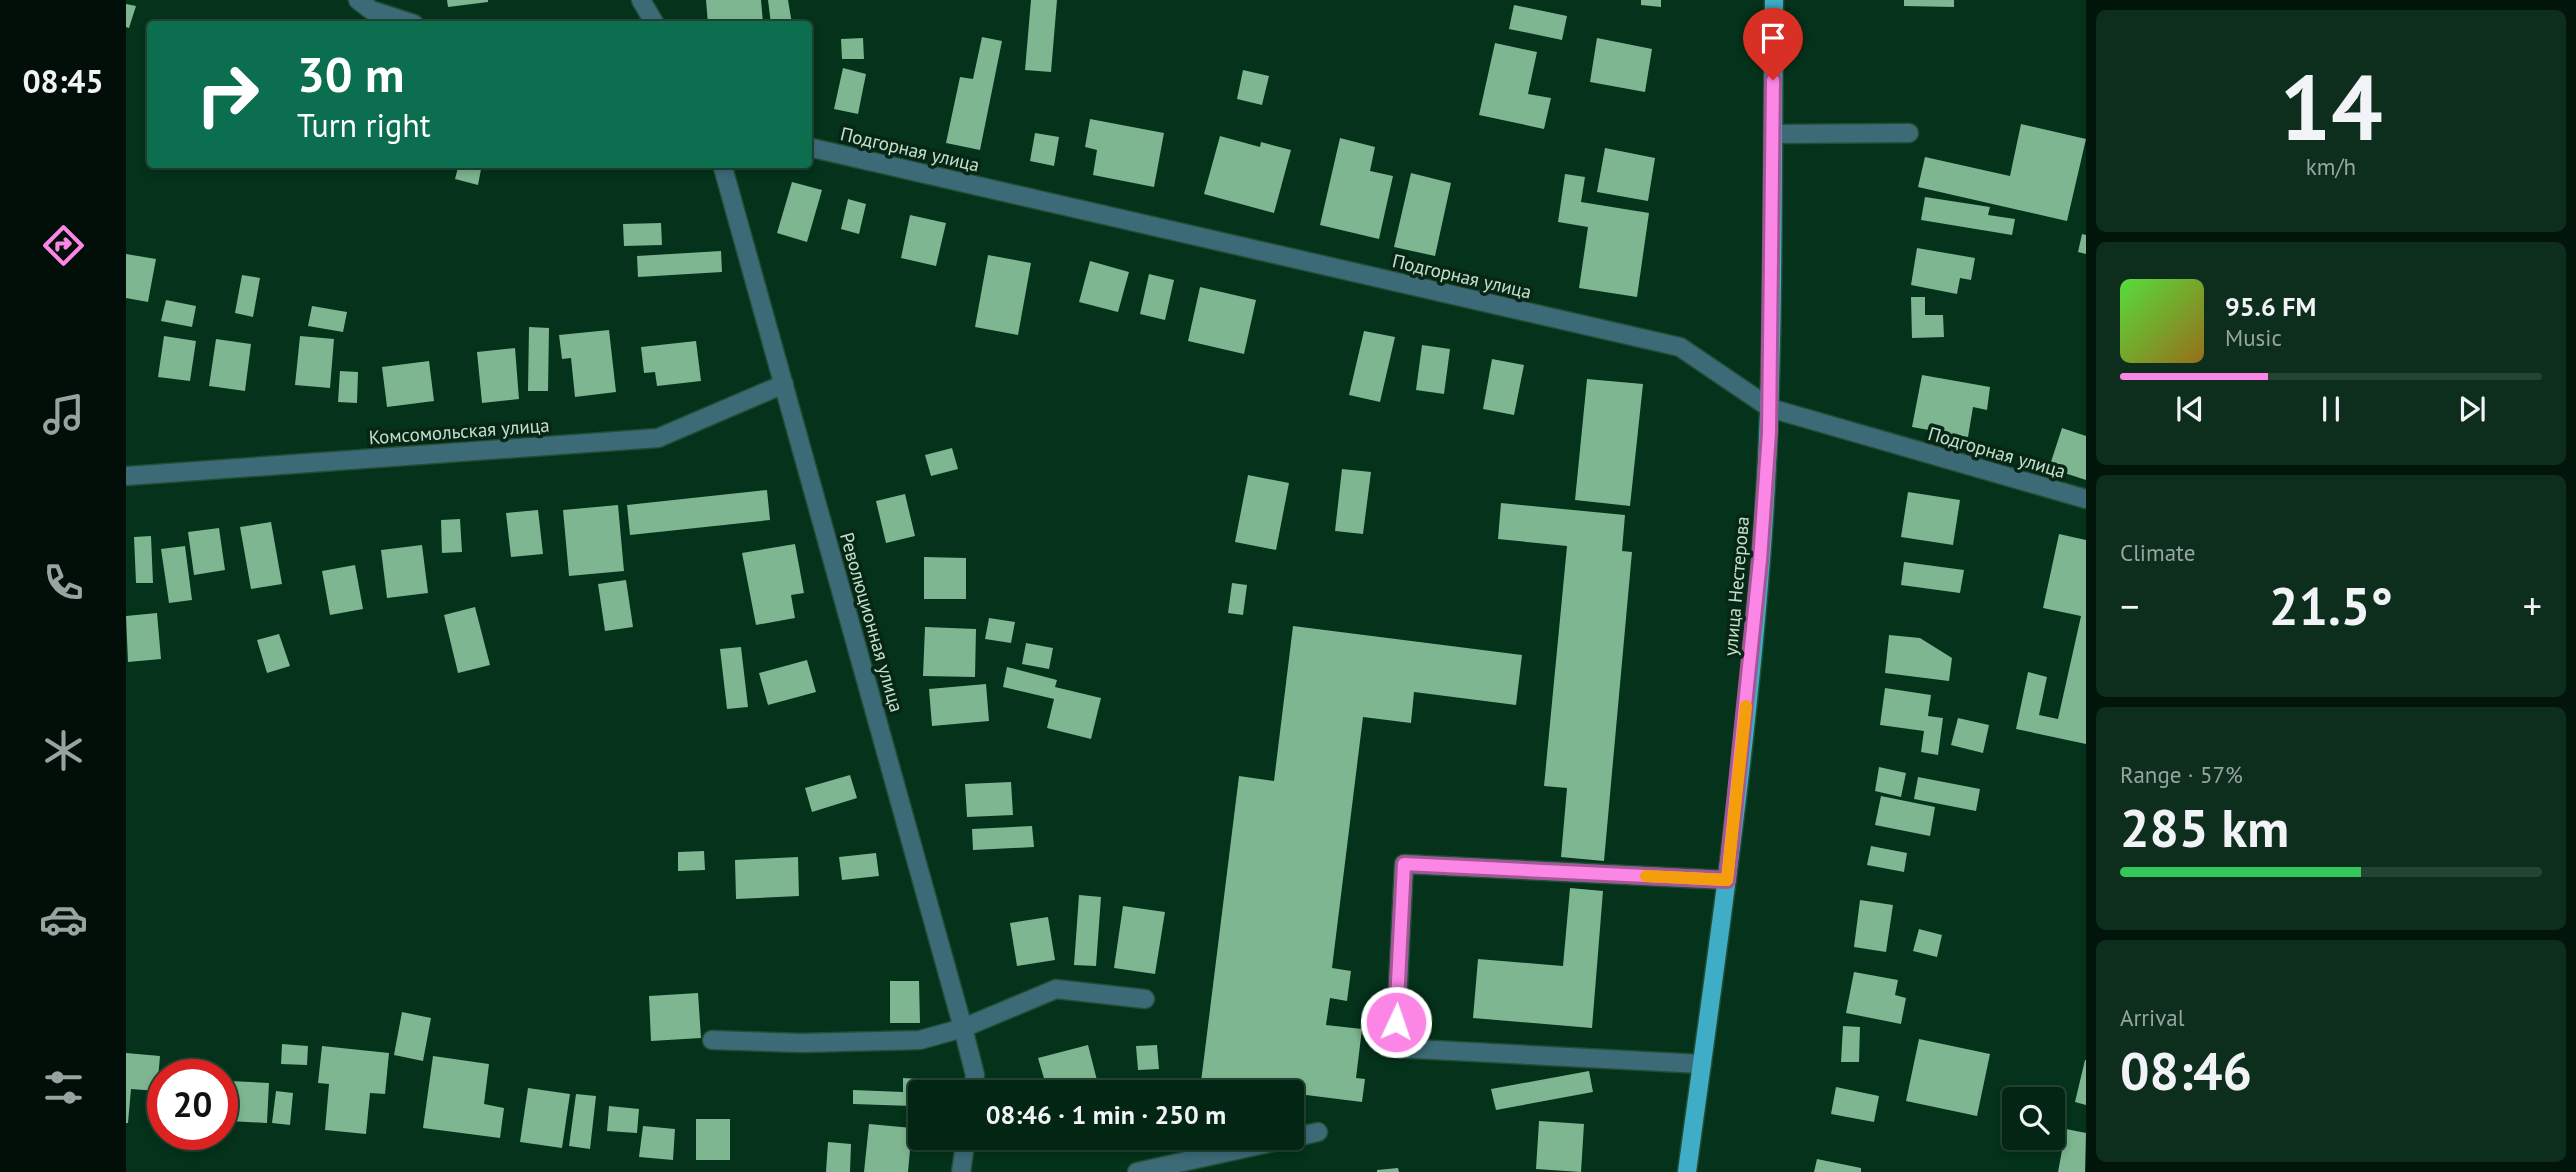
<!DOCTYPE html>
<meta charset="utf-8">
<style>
body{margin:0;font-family:"PT Sans",sans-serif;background:#0d2e1d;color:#f1f3f6;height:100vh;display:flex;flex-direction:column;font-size:26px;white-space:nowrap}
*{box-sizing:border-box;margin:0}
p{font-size:23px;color:#97a5a0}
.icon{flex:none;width:38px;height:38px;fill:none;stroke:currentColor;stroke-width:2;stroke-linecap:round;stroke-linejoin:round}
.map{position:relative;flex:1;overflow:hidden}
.sheet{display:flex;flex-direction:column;gap:10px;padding:10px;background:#02150b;width:490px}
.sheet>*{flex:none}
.banner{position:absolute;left:21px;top:21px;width:665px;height:147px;border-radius:7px;box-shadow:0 4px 10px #0003,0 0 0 2px #244334;background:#0b6e4f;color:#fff;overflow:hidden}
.tools{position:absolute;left:1876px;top:1087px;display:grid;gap:14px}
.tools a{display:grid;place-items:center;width:63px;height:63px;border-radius:7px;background:#032614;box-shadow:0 4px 10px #0003,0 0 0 2px #244334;font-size:35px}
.speed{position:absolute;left:21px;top:1059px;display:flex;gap:14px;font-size:35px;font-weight:700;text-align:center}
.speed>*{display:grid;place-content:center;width:91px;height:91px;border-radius:50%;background:#032614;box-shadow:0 4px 10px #0003,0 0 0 2px #244334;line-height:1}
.speed .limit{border:10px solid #d22;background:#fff;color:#111}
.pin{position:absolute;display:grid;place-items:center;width:60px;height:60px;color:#fff;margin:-72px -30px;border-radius:50% 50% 50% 0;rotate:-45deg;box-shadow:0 0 7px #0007}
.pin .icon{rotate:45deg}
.me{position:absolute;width:77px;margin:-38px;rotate:3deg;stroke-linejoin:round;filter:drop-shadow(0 0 5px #0008)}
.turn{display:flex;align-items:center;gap:24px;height:147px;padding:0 35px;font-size:32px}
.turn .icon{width:91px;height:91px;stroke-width:2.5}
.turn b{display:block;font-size:49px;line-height:60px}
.big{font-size:52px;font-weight:700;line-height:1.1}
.sheet .tile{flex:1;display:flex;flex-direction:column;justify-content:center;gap:10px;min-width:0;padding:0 24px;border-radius:10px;background:#0d2e1d}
.sheet .dial{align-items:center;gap:0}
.dial b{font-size:91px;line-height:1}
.song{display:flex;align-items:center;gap:21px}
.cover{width:84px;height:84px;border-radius:10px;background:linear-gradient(135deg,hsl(110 70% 55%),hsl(40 70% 35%))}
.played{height:7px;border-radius:4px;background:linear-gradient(90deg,#fb86e5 35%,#244334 35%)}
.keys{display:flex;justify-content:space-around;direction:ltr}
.heat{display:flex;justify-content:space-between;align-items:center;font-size:38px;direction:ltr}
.charge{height:10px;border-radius:5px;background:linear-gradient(90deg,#34c759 57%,#244334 0)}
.trip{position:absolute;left:782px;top:1080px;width:396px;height:70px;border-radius:7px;background:#032614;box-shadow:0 4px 10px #0003,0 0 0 2px #244334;font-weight:700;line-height:70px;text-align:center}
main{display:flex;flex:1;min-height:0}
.menu{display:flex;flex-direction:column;width:126px;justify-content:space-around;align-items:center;background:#010f08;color:#97a5a0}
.menu .icon{width:49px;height:49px}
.menu .active{color:#fb86e5}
.menu b{font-size:32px;color:#f1f3f6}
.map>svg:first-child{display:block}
</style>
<main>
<nav class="menu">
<b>08:45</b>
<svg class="icon active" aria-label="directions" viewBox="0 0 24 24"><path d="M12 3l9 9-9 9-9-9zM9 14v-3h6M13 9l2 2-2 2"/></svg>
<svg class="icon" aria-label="music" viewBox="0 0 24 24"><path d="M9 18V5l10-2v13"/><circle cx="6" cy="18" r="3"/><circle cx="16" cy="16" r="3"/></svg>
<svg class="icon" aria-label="phone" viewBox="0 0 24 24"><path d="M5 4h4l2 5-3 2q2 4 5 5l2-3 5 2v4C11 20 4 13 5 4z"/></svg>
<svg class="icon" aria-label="climate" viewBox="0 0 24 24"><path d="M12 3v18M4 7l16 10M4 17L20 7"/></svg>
<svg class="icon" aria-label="car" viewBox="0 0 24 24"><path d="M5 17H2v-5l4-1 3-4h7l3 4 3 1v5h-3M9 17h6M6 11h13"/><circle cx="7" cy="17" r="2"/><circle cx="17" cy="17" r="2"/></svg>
<svg class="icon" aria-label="filters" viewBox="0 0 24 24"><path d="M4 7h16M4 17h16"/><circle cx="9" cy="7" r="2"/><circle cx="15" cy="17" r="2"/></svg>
</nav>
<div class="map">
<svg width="1960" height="1172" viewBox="0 0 1960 1172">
<rect width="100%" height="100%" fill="#04321a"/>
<!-- building -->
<path fill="#7db690" d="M321,0h41v2l-40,5z
M580,0h55l2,23 -55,1z
M642,0h20l4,24h-21z
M905,0h26l-6,72 -26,-2z
M1515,0h20v7l-20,-2z
M1778,0h50v7l-50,-1z
M0,4l10,2 -7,22 -3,-1z
M1388,5l53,11 -5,24 -53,-11z
M856,37l20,4 -22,109 -34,-7 14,-66 13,2z
M737,38l1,21h-22l-1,-20z
M1471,38l55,11 -7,43 -55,-10z
M1369,43l42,9 -9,42 23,4 -7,31 -65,-14z
M717,68l23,6 -8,40 -24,-5z
M1117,70l26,6 -7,29 -25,-6z
M964,119l74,14 -10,54 -61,-12 4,-25 -12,-3z
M1895,124l65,15 -19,82 -149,-34 7,-30 85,19z
M909,133l24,4 -5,29 -24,-5z
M1094,136l40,11 1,-5 30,8 -17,63 -70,-19z
M1214,138l35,9 -5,24 23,5 -14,63 -59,-14z
M1479,148l50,10 -7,43 -51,-9z
M333,164h23l-4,21 -23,-6z
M1285,173l40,10 -16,73 -41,-9z
M1439,174l20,3 -4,25 68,11 -12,84 -58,-9 9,-61 -30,-5z
M666,182l30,8 -15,52 -30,-9z
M1799,197l65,10 -2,8 27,4 -3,16 -91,-15z
M722,199l18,5 -7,30 -18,-5z
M784,215l36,8 -10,43 -35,-8z
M535,223l1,22 -38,1 -1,-22z
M1956,234l4,1v19l-8,-2z
M1791,248l58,10 -4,22 -11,-2 -3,16 -46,-9z
M595,251l1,21 -84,5 -1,-21z
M0,254l30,5 -8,43 -22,-4z
M862,255l43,8 -13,72 -43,-8z
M964,261l39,11 -11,40 -39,-10z
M1023,274l25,6 -9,40 -25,-6z
M116,275l18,3 -7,39 -18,-4z
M1074,287l56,13 -12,54 -56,-13z
M1785,297h14v18h18l1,22 -32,1z
M40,300l30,6 -4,21 -31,-6z
M186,306l35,6 -4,20 -35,-6z
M403,327l20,1 -1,63h-20z
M483,330l7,62 -41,5 -4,-39 -9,1 -3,-24z
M1238,331l31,6 -15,65 -31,-7z
M38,336l32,5 -6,40 -32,-4z
M174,336l34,3 -4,49 -35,-3z
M90,339l35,5 -6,47 -36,-5z
M570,341l5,40 -44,5 -2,-14 -11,1 -3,-26z
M1296,345l28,4 -6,45 -28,-4z
M389,348l4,51 -37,4 -5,-51z
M1366,359l32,6 -10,50 -31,-6z
M303,361l5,40 -47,6 -5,-40z
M214,371l18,1 -1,31 -19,-1z
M1796,375l68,12 -3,23 -14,-3 -5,30 -56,-10z
M1461,379l56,5 -13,122 -55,-6z
M1936,428l24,8v44l-37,-12z
M826,448l6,21 -27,7 -6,-21z
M1216,469l29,3 -8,62 -28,-3z
M1122,475l41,8 -13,67 -41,-8z
M641,490l3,30 -140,15 -3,-30z
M1782,492l52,8 -7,45 -52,-8z
M779,494l10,42 -29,7 -10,-42z
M1375,503l124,12 -3,36 10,1 -28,309 -43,-4 6,-69 -23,-2 23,-240 -69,-7z
M492,505l6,66 -55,5 -6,-66z
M412,510l5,44 -32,3 -5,-44z
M334,519l2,33 -20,1 -1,-33z
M145,522l11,62 -31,5 -11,-62z
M93,528l6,42 -31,5 -6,-43z
M1933,534l27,6v204l-70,-15 12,-57 19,5 -8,38 19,4 23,-103 -38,-8z
M25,536l2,47h-17l-2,-46z
M669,544l9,49 -13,2 4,23 -39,7 -14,-72z
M296,545l6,48 -41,5 -6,-48z
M59,546l7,54 -23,3 -8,-54z
M798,557l42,1v41h-42z
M1778,562l60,8 -4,23 -59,-8z
M229,565l8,44 -33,6 -8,-44z
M500,580l7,47 -28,4 -7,-47z
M1106,583l15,2 -4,30 -15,-2z
M349,607l15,58 -32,8 -14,-58z
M31,613l4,46 -33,3 -2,-46z
M863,618l26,4 -4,21 -26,-4z
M1167,626l229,29 -6,50 -102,-13 -3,31 -48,-6 -31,251 19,3 -4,30 -17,-3 -4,27 36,4 -6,49 9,1 -3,23 -161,-20 38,-306 35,5z
M799,627l51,2 -1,48 -52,-1z
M153,634l11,32 -23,7 -10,-33z
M1763,635l31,3 32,20 -3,23 -64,-8z
M900,643l27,5 -4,21 -27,-5z
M615,647l7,60 -21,2 -7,-60z
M681,660l9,32 -48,13 -9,-32z
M881,667l50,13 -2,7 46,11 -10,41 -44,-11 7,-29 -51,-12z
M860,684l3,37 -57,5 -3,-37z
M1759,688l46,7 -3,21 15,2 -5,37 -17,-3 3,-21 -44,-6z
M1832,718l31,7 -6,28 -32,-8z
M1753,767l27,6 -5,24 -26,-6z
M724,775l7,23 -45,14 -7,-24z
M1792,777l62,12 -4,22 -62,-12z
M885,782l2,33 -46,2 -2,-33z
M1755,796l54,11 -5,29 -55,-11z
M906,826l2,21 -61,3 -1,-21z
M1745,846l36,7 -3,19 -37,-7z
M578,851l1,19 -27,1v-19z
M750,853l3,23 -37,4 -3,-23z
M672,857l1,39 -63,3 -1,-39z
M1444,888l33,3 -11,137 -119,-10 5,-59 85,7z
M953,895l22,2 -5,69 -22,-1z
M1734,900l33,5 -7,47 -32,-5z
M997,906l42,6 -10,62 -41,-6z
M922,917l7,43 -38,6 -7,-43z
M1793,929l23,6 -5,22 -24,-6z
M1728,972l44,8 -3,15 11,3 -5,26 -55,-11z
M764,981h29l1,42h-30z
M572,993l3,45 -50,3 -2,-45z
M276,1012l29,6 -8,43 -29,-6z
M1717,1026l17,1 -1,35h-18z
M1793,1039l71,15 -13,62 -71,-15z
M156,1044l26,2 -1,19 -26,-1z
M962,1045l12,47h-52l-10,-34z
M1031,1045l2,24 -21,1 -2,-24z
M196,1046l67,7 -4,41 -15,-1 -4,41 -41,-4 4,-46 -11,-1z
M0,1053l34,3 -3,35 -26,-2 -3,34h-2z
M307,1056l56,8 -5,40 20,4 -4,30 -77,-10z
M1959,1060h1v45l-11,-3z
M50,1068l23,2 -1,4h-23z
M1463,1071l4,21 -97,18 -5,-21z
M777,1078l17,1 -1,15h-6l-1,12 -59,-2v-14l50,2z
M104,1081l39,2 -2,40 -38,-2z
M1710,1087l43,9 -5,26 -43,-8z
M402,1088l42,6 -8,54 -42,-6z
M150,1091l17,2 -3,32 -18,-2z
M450,1094l20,2 -6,53 -21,-3z
M483,1106l30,3 -2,24 -30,-2z
M570,1119h34v41h-34z
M1413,1121l45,3 -3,48 -45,-3z
M743,1124l43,4 -4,44h-44z
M517,1126l32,3 -2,31 -34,-3z
M1940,1129l20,4 -1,39h-27z
M702,1142l23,2 -1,28h-24z
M1691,1159l44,9v4h-47z
M1272,1168l1,4h-22v-2z"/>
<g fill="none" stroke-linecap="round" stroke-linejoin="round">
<!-- minor casing -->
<g stroke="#234e36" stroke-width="21">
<path id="minor" d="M232,0l13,10 43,14
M515,0l14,24
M1647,134l136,-1
M682,147l872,200 90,61 316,91
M596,164l241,864 12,47 -2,17
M0,476l532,-38 126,-54
M586,1040l90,3 118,-3 43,-12 93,-39 89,10
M1576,1064l-307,-16 9,-184 323,16
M835,1172l5,-34
M1011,1172l181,-40"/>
</g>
<!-- major casing -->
<g stroke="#234e36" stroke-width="21">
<path id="major" d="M1561,1172c29,-213 61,-426 76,-640 12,-177 9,-355 11,-532"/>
</g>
<!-- minor -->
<use href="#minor" stroke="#3c6b77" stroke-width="18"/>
<!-- major -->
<use href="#major" stroke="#3eadc5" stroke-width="18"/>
</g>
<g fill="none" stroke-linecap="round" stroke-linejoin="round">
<!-- route casing -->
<g stroke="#a35795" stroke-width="18">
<path id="route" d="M1270,1022l8,-158 323,16 33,-320 9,-127 4,-353"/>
</g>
<!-- route -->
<use href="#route" stroke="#fb86e5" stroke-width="12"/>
<!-- slow -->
<path stroke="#f59e0b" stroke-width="12" d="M1520,876l81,4 19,-174"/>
</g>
<g text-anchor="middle" stroke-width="7" stroke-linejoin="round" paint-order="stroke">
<!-- street labels -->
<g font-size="19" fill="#c3e0cb" stroke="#082615">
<text transform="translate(784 149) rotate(13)" y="7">Подгорная улица</text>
<text transform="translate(1336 276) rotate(13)" y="7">Подгорная улица</text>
<text transform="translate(333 431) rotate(-4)" y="7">Комсомольская улица</text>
<text transform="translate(1871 452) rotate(16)" y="7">Подгорная улица</text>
<text transform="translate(1610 586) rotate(-85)" y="7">улица Нестерова</text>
<text transform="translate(746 622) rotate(74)" y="7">Революционная улица</text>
</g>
</g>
</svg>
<div class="tools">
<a><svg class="icon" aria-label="search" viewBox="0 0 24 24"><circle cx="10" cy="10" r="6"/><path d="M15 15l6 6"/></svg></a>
</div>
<div class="speed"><div class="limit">20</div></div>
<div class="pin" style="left:1647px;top:80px;background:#d93025"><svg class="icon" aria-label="arrive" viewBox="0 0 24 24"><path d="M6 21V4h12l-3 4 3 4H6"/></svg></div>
<svg class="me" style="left:1270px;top:1022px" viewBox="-20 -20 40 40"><circle r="17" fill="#fb86e5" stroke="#fff" stroke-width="3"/><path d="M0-11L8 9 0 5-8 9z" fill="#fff"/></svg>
<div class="trip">08:46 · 1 min · 250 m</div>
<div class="banner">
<div class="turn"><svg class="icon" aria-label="right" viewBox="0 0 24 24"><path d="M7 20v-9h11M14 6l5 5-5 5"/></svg><div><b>30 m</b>Turn right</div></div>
</div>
</div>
<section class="sheet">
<div class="tile dial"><b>14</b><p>km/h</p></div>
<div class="tile">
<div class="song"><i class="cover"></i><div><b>95.6 FM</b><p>Music</p></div></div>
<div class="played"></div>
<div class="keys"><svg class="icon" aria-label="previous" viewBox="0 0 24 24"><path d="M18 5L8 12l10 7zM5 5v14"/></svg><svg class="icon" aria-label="pause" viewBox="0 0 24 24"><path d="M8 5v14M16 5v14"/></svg><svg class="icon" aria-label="next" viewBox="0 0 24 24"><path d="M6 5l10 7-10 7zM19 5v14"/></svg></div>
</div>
<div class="tile"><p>Climate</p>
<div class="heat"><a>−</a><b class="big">21.5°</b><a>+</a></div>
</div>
<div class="tile"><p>Range · 57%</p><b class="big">285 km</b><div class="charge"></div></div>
<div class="tile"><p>Arrival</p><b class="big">08:46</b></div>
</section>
</main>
